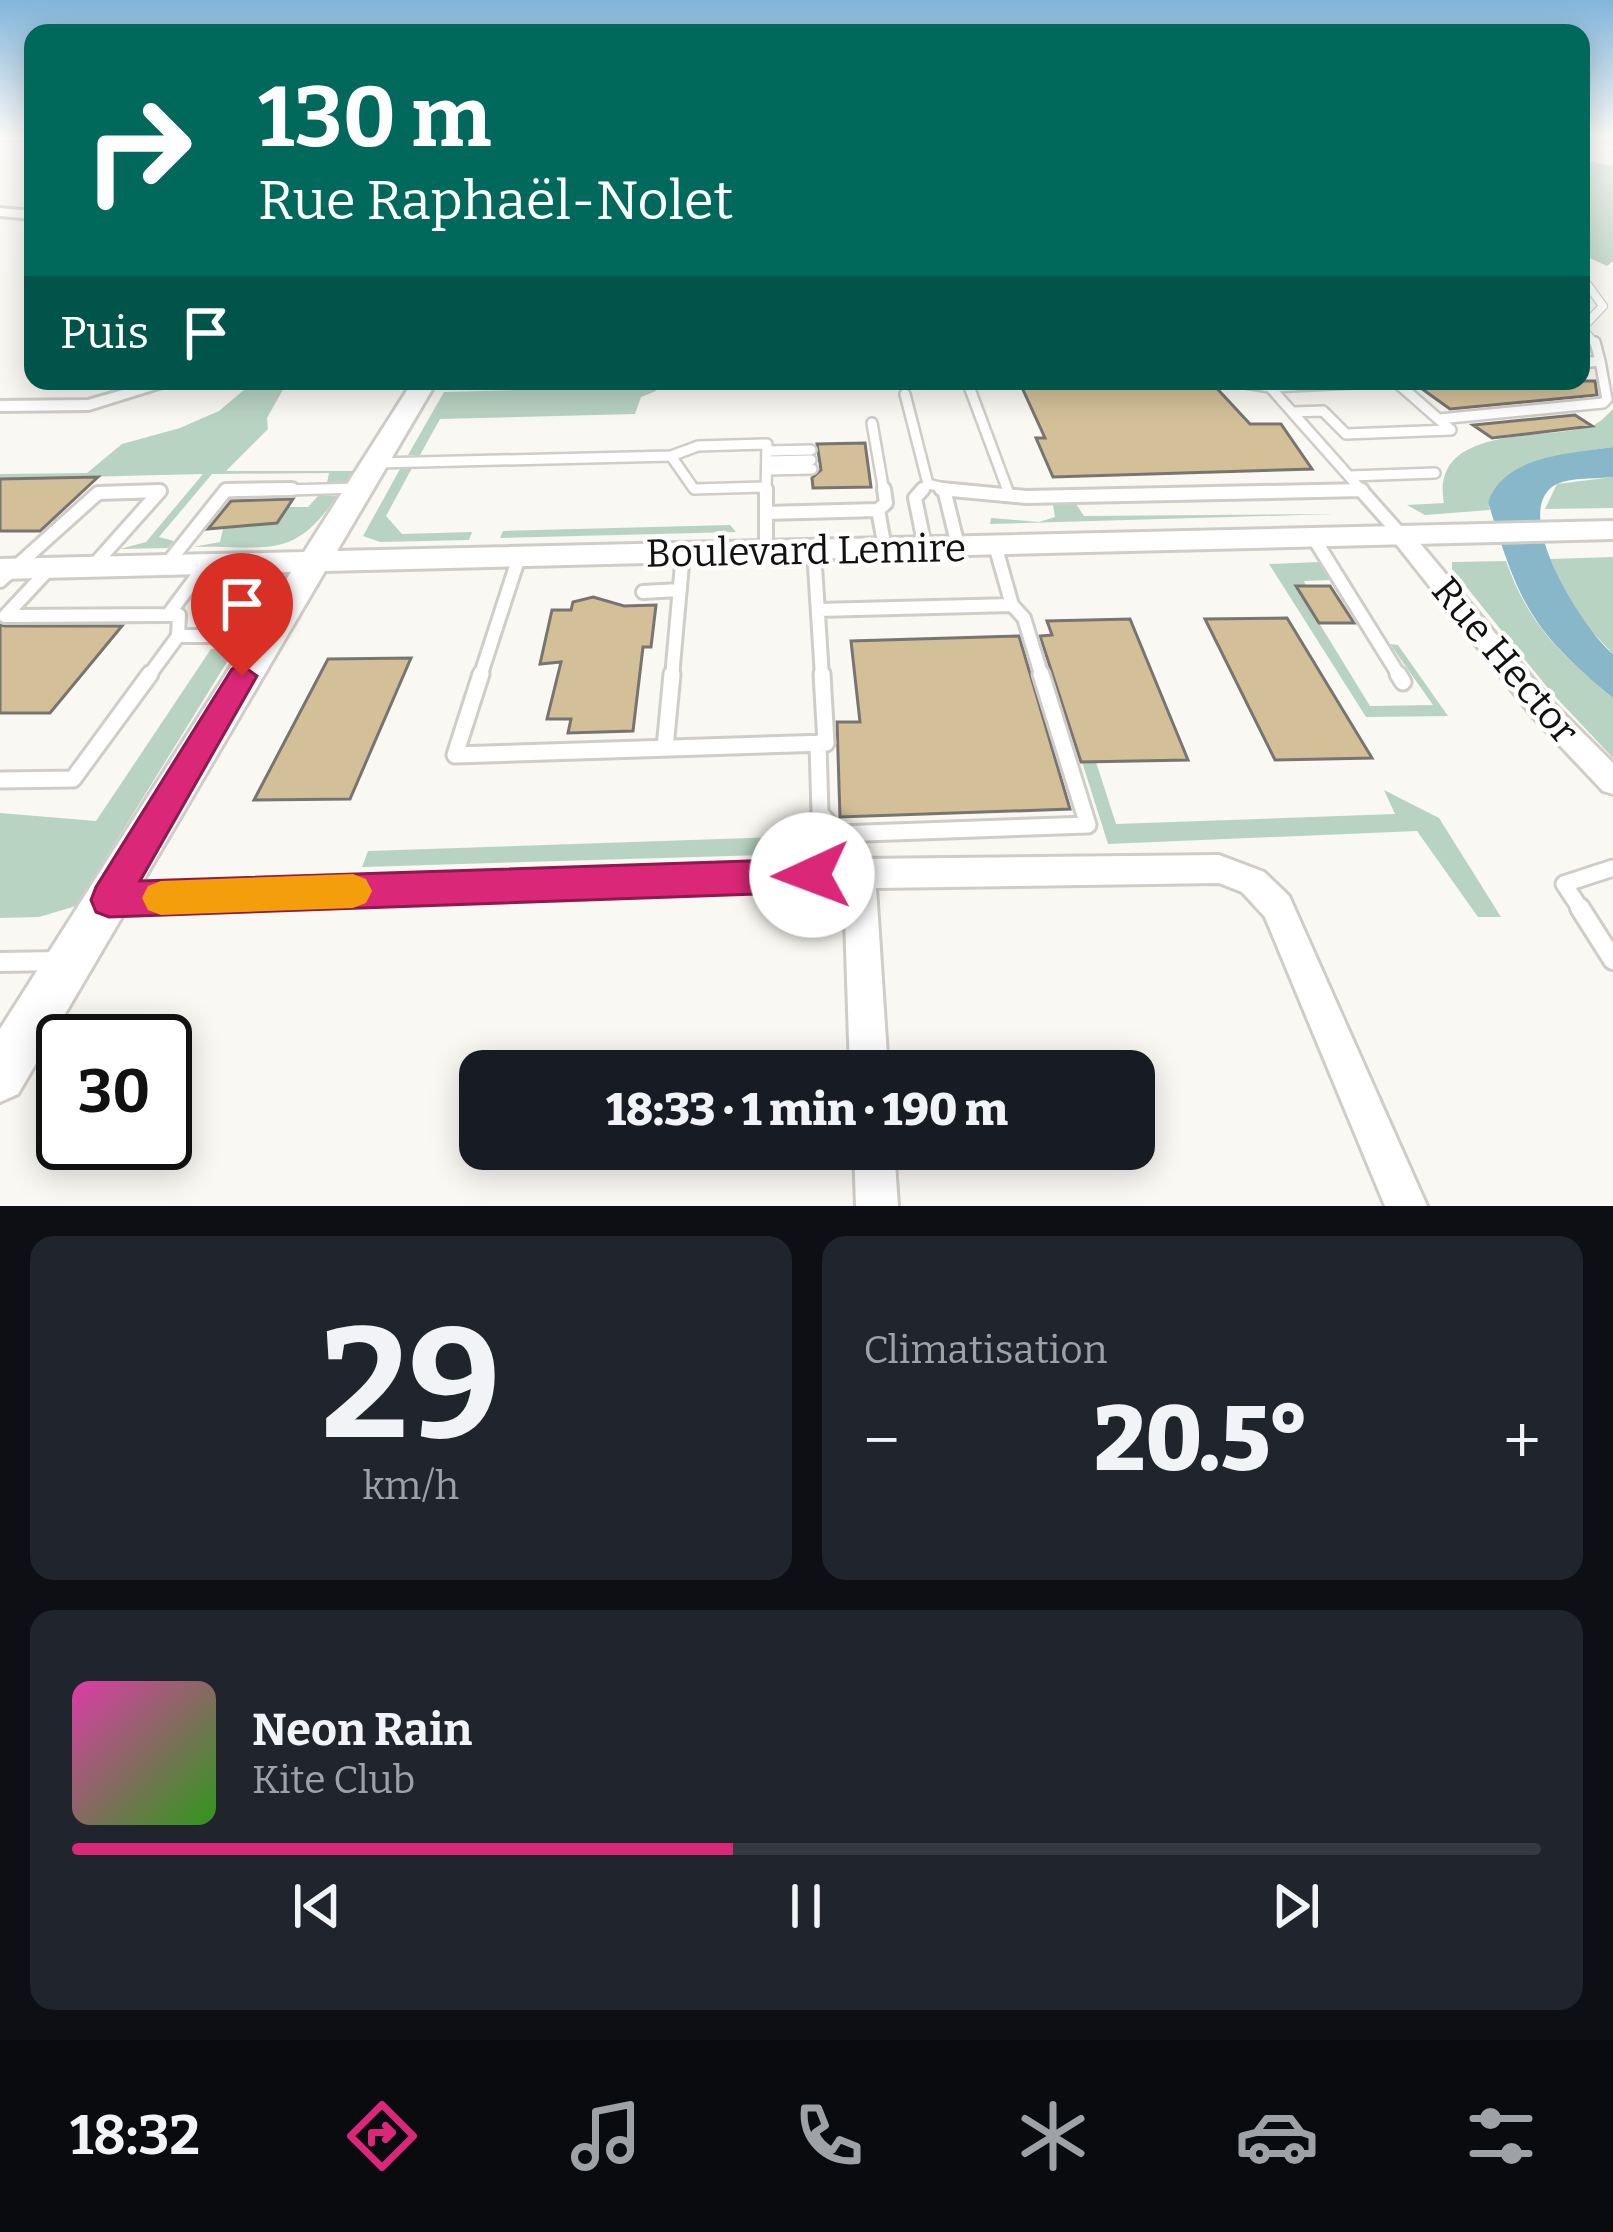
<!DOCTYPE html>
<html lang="fr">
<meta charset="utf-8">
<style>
body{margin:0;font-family:Bitter,serif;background:#20242c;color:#f1f3f6;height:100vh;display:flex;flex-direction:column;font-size:45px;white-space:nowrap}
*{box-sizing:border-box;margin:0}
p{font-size:39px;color:#9ea1a6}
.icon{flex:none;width:66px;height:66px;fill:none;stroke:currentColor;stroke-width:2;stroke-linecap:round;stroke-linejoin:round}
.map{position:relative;height:1206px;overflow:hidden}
.drawer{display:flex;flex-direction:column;gap:30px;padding:30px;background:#0d0f14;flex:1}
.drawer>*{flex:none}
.top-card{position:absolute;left:24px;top:24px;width:1566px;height:366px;border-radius:24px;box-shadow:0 6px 30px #0003;background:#00695c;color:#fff;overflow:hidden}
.speed{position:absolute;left:36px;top:1014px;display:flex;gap:24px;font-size:60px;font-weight:700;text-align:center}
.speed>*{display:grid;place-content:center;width:156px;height:156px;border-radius:50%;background:#171b24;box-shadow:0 6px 30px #0003;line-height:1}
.speed .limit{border:6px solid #111;border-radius:18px;background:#fff;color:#111}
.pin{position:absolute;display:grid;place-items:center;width:102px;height:102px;color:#fff;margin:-123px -51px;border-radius:50% 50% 50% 0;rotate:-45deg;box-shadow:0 0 12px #0007}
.pin .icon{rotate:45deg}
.me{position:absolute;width:132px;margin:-66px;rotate:268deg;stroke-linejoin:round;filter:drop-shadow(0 0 9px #0008)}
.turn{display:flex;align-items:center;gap:42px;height:252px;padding:0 36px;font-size:54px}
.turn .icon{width:156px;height:156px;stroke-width:2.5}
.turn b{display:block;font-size:84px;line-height:102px}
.then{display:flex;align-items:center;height:114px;padding:0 36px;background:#0003;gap:24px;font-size:45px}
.big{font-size:90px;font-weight:800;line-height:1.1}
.drawer .card{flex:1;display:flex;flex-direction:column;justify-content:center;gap:18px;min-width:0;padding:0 42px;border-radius:24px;background:#20242c}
.drawer .dial{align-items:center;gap:0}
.dial b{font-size:156px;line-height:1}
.song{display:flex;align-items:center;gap:36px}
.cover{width:144px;height:144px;border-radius:18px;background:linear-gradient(135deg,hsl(320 70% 55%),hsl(110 70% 35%))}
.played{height:12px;border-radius:6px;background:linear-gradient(90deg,#db2777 45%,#363941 45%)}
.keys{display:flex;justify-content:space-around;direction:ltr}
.heat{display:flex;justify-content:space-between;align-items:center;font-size:66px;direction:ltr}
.drawer .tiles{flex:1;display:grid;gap:30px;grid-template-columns:1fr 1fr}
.card:last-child{grid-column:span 2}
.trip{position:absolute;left:459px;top:1050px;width:696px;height:120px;border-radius:24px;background:#171b24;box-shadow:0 6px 30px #0003;font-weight:800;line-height:120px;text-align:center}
.tabs{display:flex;height:192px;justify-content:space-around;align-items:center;background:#090b0e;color:#9ea1a6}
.tabs .icon{width:84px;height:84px}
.tabs .active{color:#db2777}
.tabs b{font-size:54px;color:#f1f3f6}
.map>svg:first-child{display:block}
</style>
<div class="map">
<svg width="1613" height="1206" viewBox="0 0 1613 1206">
<rect width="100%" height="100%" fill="#faf8f3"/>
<!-- green -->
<path fill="#b8d3c1" d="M1581,160l32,6v95l-6,5 -26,-12z
M524,381h137l-5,10 -15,6 -6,17 -195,5 -20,36h-12l36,-63 71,-2z
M285,386l-18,32 1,11 -42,42h127l-8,12h-18l2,-10 -117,1 -53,63 15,4 -6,7 -48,1 26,-7 57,-68 -203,5v-5l87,-1 35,-29 58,-16 39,-17 26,-22z
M1613,409v38l-26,4 -99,50 2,9 -65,5 -18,-10 37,-2c-15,-80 104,-62 147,-77 8,-2 16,-11 22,-17z
M412,468l-26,48 16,18 70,-2 -3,8 -89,2 -17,-6 37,-67z
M1613,477v31l-68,1 12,-25z
M318,496h19c-44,66 -71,49 -144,51l27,-5 3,-13 53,-6 12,-16h20z
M1076,504l8,12 251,-2 -345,10 1,-6 48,4 16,-5 -2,-12z
M730,525l6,7 -236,6 3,-7z
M1613,557v97l-40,-43 -23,-52z
M1506,561c23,65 55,93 107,137v60l-62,-66 -99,-123v-7z
M1321,562l12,18 -29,1 2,5 -9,1 73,119 63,-1 -43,-61 8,1 50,71 -82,1 -97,-153z
M211,649h24l-159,257 -37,11 -39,1v-105l96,8z
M1082,762h14l20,62 279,-10 -11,-24 55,28 62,99h-23l-61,-86 -309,13z
M809,836l19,7v10l-466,14 6,-16z"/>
<!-- water -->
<path fill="#87b7c8" d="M1613,447v30c-16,2 -41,0 -56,7 -51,25 27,147 56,170v44c-83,-69 -94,-95 -125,-196 17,-47 81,-48 125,-55z"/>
<!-- building -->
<path fill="#d3c099" stroke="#787571" stroke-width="3" d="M1019,381h191l40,43h31l31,45 -259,8 -17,-39h9z
M1411,381h184l2,14 -147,14z
M1575,415l17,11 -100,12 -19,-13z
M865,443l6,44 -58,1 -1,-10 9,-8 -4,-26z
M98,477l-58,54h-40v-52z
M293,499l-16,24 -69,6 23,-28z
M1296,586h34l24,37h-35z
M593,597l31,9 32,-1 -5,42h-8l-10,84 -65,2 3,-14h-24l14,-57 -21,2 12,-54h19l2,-8z
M1287,618l85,140 -97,2 -70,-141z
M1130,619l58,141 -107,2 -41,-126 12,-1 -5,-14z
M0,625l5,1h117l-72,87h-50z
M1019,636l51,173 -230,8 -3,-95h23l-9,-81z
M411,658l-61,141 -96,1 74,-141z"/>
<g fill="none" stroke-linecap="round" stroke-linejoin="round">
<!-- lane-far4 casing -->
<g stroke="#d0cdc8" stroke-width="10">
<path id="lane-far4" d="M1581,276l22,30 -21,22
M1581,327l15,18"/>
</g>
<!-- lane-far3 casing -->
<g stroke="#d0cdc8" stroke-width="14">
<path id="lane-far3" d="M1581,363l19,-2 -5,-19
M967,381l41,110
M1233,381l37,6
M1395,381l56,49 -105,4 -23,-23 -31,1 -22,-25z
M905,394l23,90 33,8
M1292,412l71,80
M1439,419l164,-16 4,-4 -7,-38
M872,423l12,69
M767,451l44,-1
M671,456l23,33 72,-2
M767,461l44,-1
M377,463l294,-7 27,-10 69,-2 -1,48
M767,470l45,-1
M1350,476l85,-3
M129,492h30
M224,492l134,-4
M921,492l7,-8
M1266,492l96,-2"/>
</g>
<!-- lane-far2 casing -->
<g stroke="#d0cdc8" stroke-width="18">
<path id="lane-far2" d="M923,489l-8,9 10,49
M941,489l85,8 336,-7
M1360,489l40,45
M945,493l13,53
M878,510l8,-7 -2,-14
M766,513v-24
M1313,537l87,140
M814,550l8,127
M766,551v-38l112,-3 7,38
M167,564l59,-74 66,-1
M50,568l-45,48 163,-1 38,-51
M0,581l98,-88 62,-2 -66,74
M643,592l37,-2
M1012,605l12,13 18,59
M818,610l194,-5 -17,-60
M168,615h11l-1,21h87
M148,677l30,-41
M480,677l39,-120
M672,677l11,-124"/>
</g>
<!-- lane-far1 casing -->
<g stroke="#d0cdc8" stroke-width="21">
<path id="lane-far1" d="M481,674l-26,81 371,-12 -4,-69
M1398,674l5,8
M818,743l2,70 18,21 250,-9 -47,-151
M665,748l7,-74
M0,780l73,-1 77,-105
M1582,911l-18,-27 49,-16"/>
</g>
<!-- lane casing -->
<g stroke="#d0cdc8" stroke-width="24">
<path id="lane" d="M1580,908l33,52
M0,962l59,-1"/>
</g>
<!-- street casing -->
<g stroke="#d0cdc8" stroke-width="6">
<path id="street" d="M0,136h33v4h-33z
M0,208l33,3v8l-33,-3z
M154,381h28l-93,29 -89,1v-10l88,-1z
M1401,528l8,2 144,173 60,60v31l-10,-3 -70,-74 -140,-177 -3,-5z
M1219,855l45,17 25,24 138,310h-42l-120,-289 -23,-25 -23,-9 -343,5 12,183h-38l-6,-182 -735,26 -12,-4 -4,-11 4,-11 12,-4 750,-26z
M854,1149h40l4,57h-42z"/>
</g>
<!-- secondary casing -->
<g stroke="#d0cdc8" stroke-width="6">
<path id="secondary" d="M1594,136h19v7l-17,-4z
M413,381h24l-100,170 1276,-30v18l-1288,32 -307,523 -18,8v-73l291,-457 -291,7v-20l304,-7z"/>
</g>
<!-- lane-far4 -->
<use href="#lane-far4" stroke="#fff" stroke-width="8"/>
<!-- lane-far3 -->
<use href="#lane-far3" stroke="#fff" stroke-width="9"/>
<!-- lane-far2 -->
<use href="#lane-far2" stroke="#fff" stroke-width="12"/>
<!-- lane-far1 -->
<use href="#lane-far1" stroke="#fff" stroke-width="15"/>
<!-- lane -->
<use href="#lane" stroke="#fff" stroke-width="18"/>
<!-- street -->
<use href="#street" fill="#fff" fill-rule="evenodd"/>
<!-- secondary -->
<use href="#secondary" fill="#fff" fill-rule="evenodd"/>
</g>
<!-- sky -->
<linearGradient id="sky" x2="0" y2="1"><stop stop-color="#81b5db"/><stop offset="0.45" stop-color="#fdfcfa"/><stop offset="1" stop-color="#fdfcfa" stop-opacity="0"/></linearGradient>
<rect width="1613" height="305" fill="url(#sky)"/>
<!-- route -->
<path fill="#db2777" stroke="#8e194d" stroke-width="3" d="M242,665l15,11 -117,205 672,-22 13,5 6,11 -6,12 -13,5 -703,25 -13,-5 -5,-12 5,-13 136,-218z"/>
<!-- slow -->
<path fill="#f59e0b" d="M353,874l13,5 6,12 -6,12 -13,5 -192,7 -13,-5 -6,-12 6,-12 13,-5z"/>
<g text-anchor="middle" stroke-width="9" stroke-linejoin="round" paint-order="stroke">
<!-- street labels -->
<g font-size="39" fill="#121110" stroke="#fff">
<text transform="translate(806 550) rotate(-1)" y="14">Boulevard Lemire</text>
<text transform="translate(1506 660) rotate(50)" y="14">Rue Hector</text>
</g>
</g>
</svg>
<div class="speed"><div class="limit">30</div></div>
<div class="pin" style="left:242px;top:676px;background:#d93025"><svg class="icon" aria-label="arrive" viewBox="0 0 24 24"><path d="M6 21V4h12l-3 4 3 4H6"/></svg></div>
<svg class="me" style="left:812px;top:875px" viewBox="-20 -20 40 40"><circle r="19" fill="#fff"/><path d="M0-13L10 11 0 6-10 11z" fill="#db2777"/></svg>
<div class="trip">18:33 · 1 min · 190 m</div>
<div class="top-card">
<div class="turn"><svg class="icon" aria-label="right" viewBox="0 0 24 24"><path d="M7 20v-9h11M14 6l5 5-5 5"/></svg><div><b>130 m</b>Rue Raphaël-Nolet</div></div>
<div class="then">Puis<svg class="icon" aria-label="arrive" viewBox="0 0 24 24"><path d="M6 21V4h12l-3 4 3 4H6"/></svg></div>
</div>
</div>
<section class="drawer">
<div class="tiles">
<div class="card dial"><b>29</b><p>km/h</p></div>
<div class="card"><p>Climatisation</p>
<div class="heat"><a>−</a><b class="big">20.5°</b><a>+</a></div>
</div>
<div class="card">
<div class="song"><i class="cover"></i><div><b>Neon Rain</b><p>Kite Club</p></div></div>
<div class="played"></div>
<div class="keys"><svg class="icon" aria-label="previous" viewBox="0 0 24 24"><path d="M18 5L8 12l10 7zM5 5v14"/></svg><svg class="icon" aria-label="pause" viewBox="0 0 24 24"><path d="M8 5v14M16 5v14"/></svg><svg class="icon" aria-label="next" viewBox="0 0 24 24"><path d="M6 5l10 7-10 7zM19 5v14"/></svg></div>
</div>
</div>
</section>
<nav class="tabs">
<b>18:32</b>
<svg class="icon active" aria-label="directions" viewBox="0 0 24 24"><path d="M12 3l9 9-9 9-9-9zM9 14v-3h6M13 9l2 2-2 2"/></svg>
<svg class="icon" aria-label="music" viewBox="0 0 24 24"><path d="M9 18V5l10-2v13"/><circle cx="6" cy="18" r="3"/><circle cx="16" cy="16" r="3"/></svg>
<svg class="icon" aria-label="phone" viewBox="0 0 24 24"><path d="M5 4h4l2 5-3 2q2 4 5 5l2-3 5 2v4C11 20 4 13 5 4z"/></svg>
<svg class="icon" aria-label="climate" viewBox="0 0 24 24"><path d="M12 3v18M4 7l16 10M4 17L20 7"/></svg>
<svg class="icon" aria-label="car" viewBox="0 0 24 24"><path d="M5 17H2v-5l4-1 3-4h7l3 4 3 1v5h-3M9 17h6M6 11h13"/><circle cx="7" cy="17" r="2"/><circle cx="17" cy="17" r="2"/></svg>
<svg class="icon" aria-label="filters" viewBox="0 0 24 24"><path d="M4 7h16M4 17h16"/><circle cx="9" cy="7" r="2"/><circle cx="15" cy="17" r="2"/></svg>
</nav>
